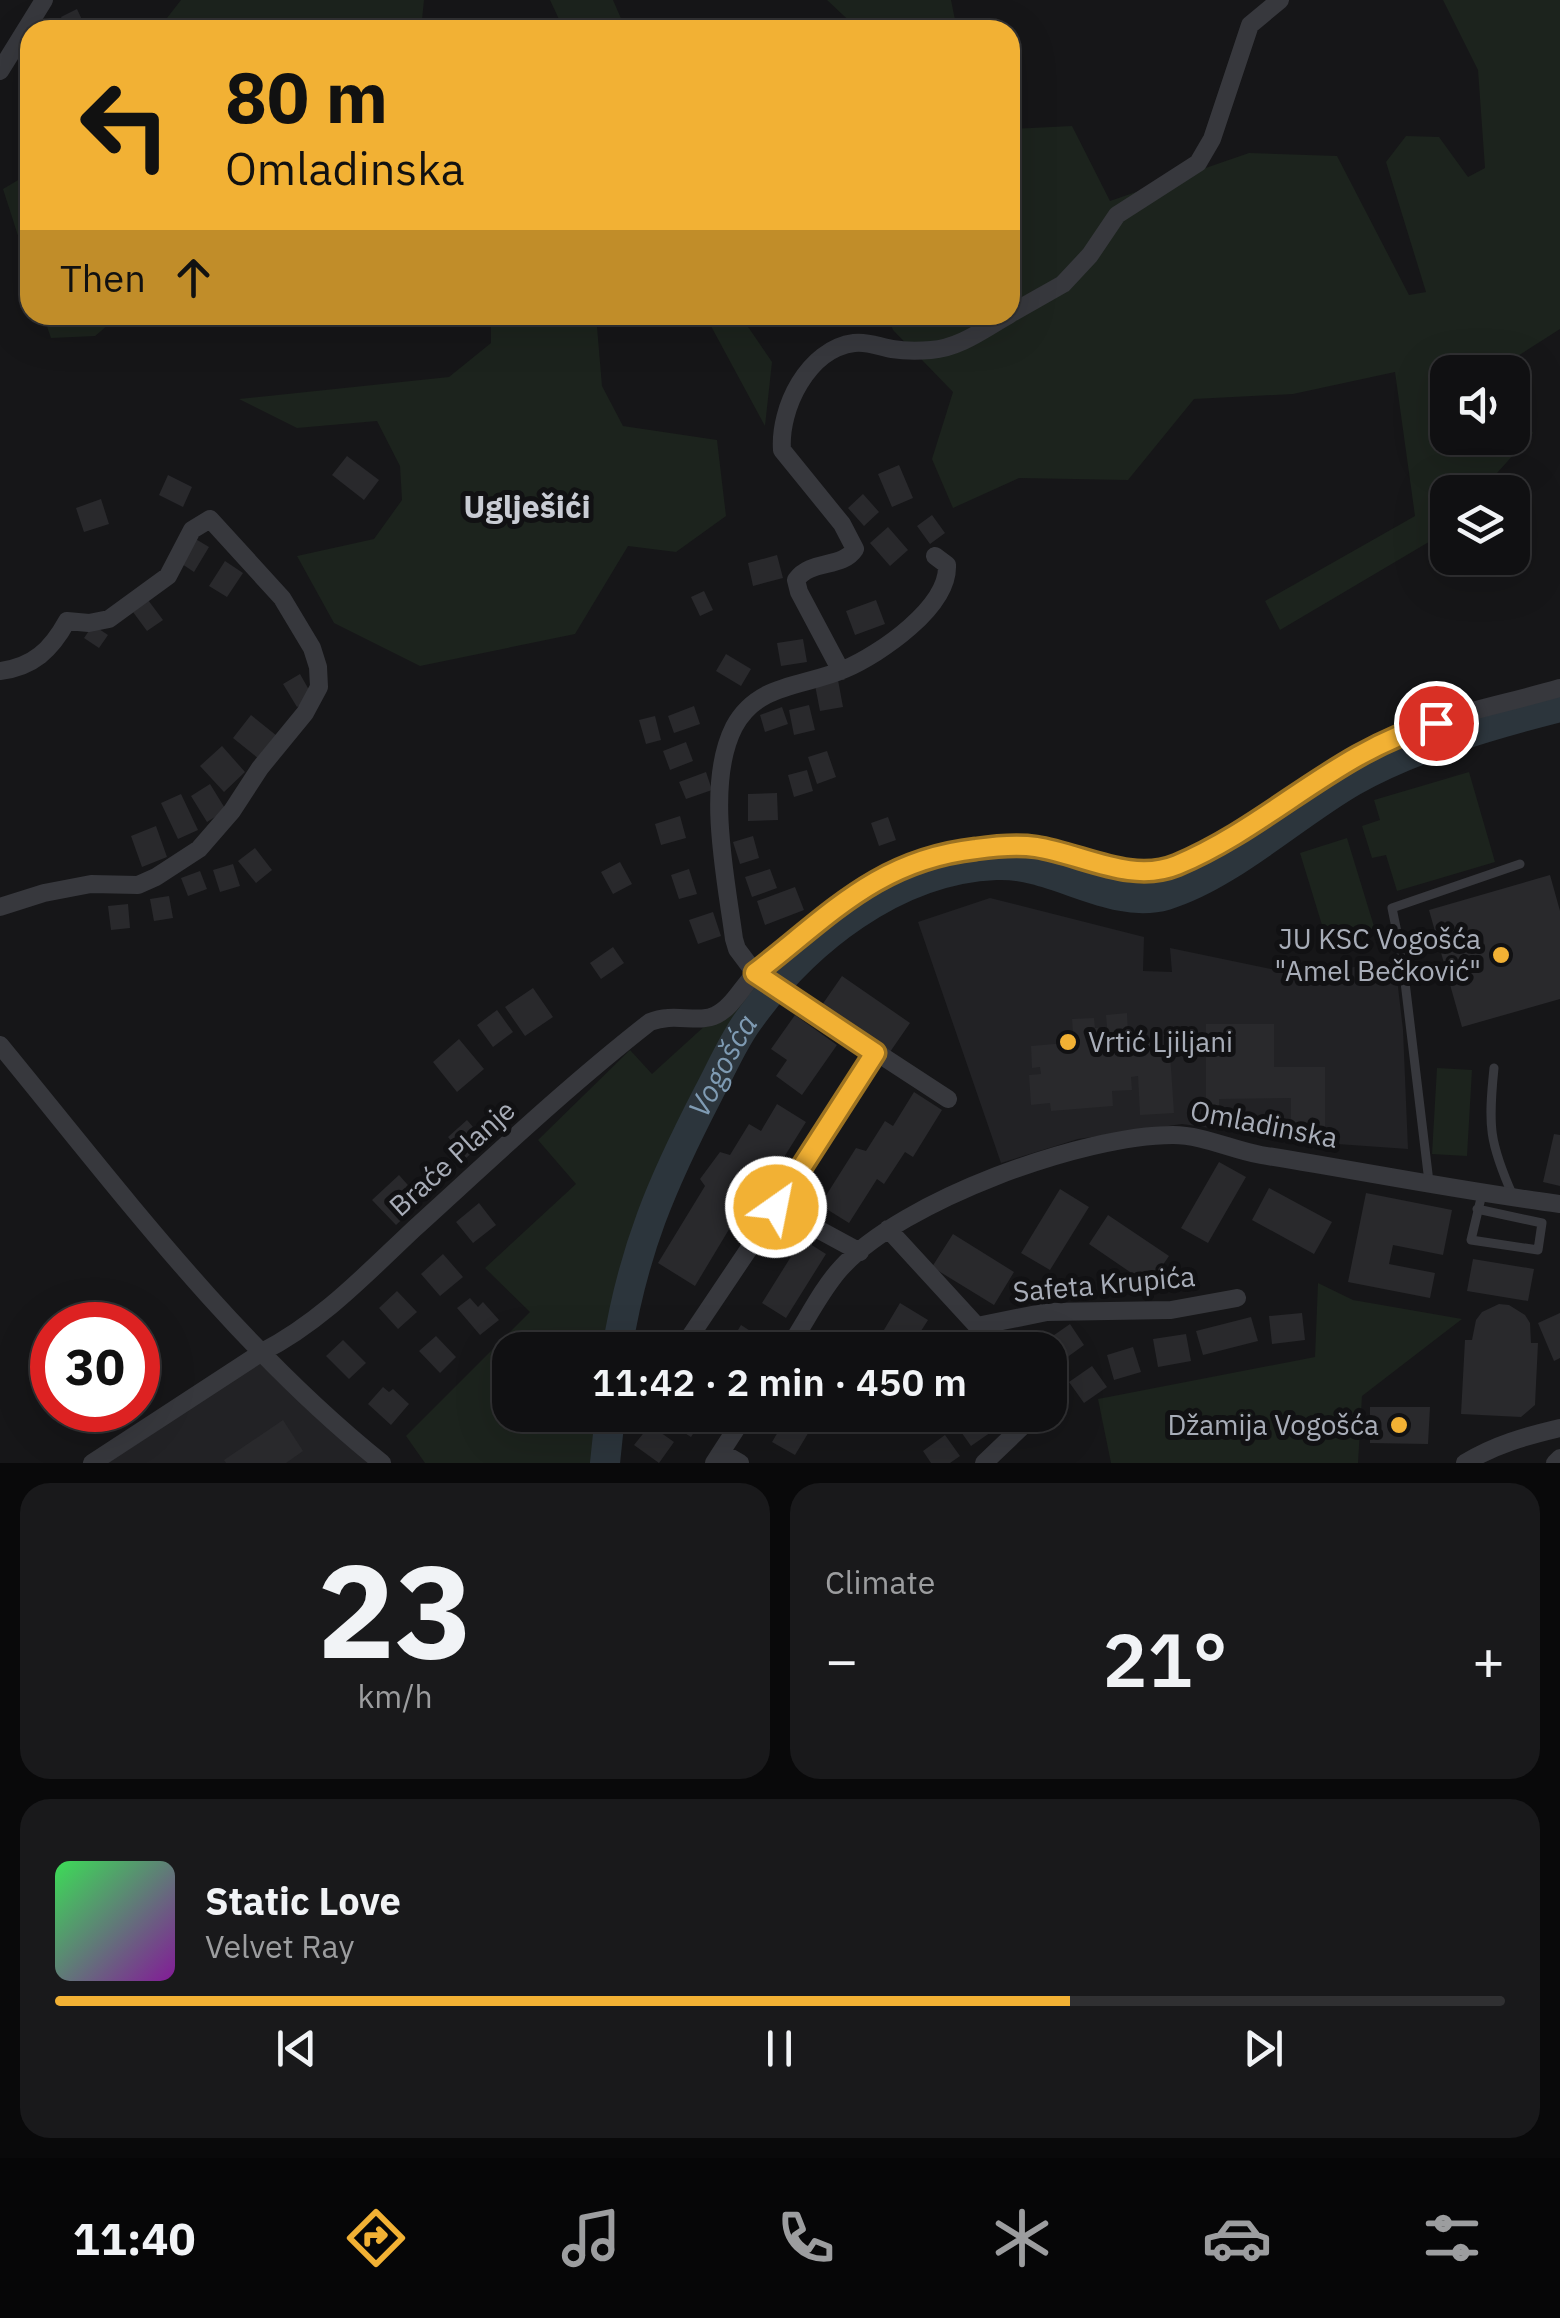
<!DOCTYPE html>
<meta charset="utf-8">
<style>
body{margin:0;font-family:"IBM Plex Sans",sans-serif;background:#19191b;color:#f1f3f6;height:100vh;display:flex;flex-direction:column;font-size:38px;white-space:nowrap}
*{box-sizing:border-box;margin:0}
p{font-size:32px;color:#9c9d9f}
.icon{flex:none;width:55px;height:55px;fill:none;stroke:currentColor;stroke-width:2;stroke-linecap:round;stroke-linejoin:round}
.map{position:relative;height:1463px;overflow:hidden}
.drawer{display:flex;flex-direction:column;gap:20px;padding:20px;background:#09090a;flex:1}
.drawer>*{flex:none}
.banner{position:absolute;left:20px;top:20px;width:1000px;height:305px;border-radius:30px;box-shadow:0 10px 40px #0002,0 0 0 2px #303032;background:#f2b134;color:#111;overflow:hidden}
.fabs{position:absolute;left:1430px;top:355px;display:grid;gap:20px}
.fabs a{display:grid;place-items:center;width:100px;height:100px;border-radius:20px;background:#101012;box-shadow:0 10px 40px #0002,0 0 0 2px #303032;font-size:50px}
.speed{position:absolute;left:30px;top:1302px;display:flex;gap:20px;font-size:50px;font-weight:700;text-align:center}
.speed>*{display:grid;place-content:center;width:130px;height:130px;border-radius:50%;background:#101012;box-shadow:0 10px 40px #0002,0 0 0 2px #303032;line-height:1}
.speed .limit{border:15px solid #d22;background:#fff;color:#111}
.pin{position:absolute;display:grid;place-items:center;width:85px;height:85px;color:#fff;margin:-42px;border:5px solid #fff;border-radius:50%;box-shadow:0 2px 10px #0007}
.me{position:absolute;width:110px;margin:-55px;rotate:33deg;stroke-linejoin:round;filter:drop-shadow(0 0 8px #0008)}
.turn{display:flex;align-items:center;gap:35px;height:210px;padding:0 40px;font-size:45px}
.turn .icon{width:130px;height:130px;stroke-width:2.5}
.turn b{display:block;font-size:70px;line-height:85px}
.then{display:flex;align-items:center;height:95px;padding:0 40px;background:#0003;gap:20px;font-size:38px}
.big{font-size:75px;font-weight:600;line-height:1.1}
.drawer .card{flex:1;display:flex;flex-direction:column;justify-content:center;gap:15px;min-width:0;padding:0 35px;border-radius:30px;background:#19191b}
.drawer .dial{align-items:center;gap:0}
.dial b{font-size:130px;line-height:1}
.song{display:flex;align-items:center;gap:30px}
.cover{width:120px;height:120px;border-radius:15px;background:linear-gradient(135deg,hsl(130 70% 55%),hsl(290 70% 35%))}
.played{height:10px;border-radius:5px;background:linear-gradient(90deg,#f2b134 70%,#303032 70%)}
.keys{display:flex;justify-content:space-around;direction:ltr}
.heat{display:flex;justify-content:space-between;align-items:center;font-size:55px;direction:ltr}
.drawer .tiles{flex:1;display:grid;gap:20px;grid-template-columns:1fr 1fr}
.card:last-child{grid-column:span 2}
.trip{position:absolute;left:492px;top:1332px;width:575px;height:100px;border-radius:30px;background:#101012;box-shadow:0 10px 40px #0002,0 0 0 2px #303032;font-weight:600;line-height:100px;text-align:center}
.menu{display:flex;height:160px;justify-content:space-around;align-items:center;background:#060607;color:#9c9d9f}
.menu .icon{width:70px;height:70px}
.menu .active{color:#f2b134}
.menu b{font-size:45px;color:#f1f3f6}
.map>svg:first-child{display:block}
</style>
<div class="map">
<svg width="1560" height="1463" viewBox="0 0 1560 1463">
<rect width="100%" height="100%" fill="#161618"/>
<!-- built -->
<path fill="#222225" d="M990,898l154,39 -1,34 29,1 -2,-24 130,27 95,-14 8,69 5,119 -99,-7 -127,-18 -104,15 -77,24 -83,-241z
M262,1352l120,111h-290z"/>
<!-- green -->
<path fill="#1c231d" d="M181,0h243l-3,30h-185l-4,-6 -5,6h-55l-5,-12z
M550,0h63l13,30h-62z
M827,0h124l6,30h-98z
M1443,0h117v329l-67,43h-45v66h64l1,-32 20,27 -53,59h-32l-1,37 -3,4 -164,97 -15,-29 150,-85 -20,-144 -102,22 -99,5 -66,81 -109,-2 -66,30 -21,-49 21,-67 -60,-62 -6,-15h123v-186l62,-3 38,75 139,-48 88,3 72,139 17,-3 -40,-130 20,-26 33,1 29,40 17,-9 -7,-98z
M30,173v100l-27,-84z
M43,315h77l-25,21 -44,2z
M491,315h105l6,71 21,40 94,14 9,76 -50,36 -48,-6 -53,88 -155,32 -86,-43 -37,-67 77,-17 28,-39 -2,-34 -23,-45 -80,7 -58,-29 210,-22 42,-34z
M705,315h35l32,47 -7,64z
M1469,772l26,90 -98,29 -11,-36 -14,3 -10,-32 18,-6 -6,-20z
M1347,838l29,95 -47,15 -29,-95z
M920,860l7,18c-69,27 -142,84 -182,147 -17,25 -29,54 -43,81 -43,83 -70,151 -85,244h-107v65h100l-5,48h-180l-19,-27 124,-124 -45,-44 91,-84 -38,-44 92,-90 22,24 179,-163z
M1437,1068l35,2 -5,86 -35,-2z
M1318,1283l35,17 109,19 -100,77 -4,67h-247l-13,-64 217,-42z"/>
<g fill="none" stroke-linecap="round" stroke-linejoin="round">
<!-- river -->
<g stroke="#2c353c" stroke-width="30">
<path id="s1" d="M617,1350c16,-100 45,-167 91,-256 13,-24 24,-51 40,-73 56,-79 147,-152 248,-156 57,-3 116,46 170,30 63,-19 128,-80 187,-114 60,-34 140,-57 207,-74"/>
<path d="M605,1463l5,-48"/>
</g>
</g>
<!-- building -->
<path fill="#29292c" d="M77,9l6,13 -16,8 -6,-13z
M347,456l32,24 -15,20 -32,-25z
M899,465l14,33 -21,9 -14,-33z
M168,475l24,12 -9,20 -24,-12z
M863,494l16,18 -15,14 -16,-18z
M101,499l8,25 -25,8 -8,-24z
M932,515l13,18 -15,11 -13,-18z
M888,527l20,23 -18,16 -20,-23z
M194,538l15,9 -15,25 -15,-10z
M777,555l6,23 -30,8 -5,-23z
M225,561l18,12 -16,24 -18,-11z
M704,591l9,19 -13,6 -9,-19z
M148,600l15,20 -16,11 -14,-19z
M876,600l9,24 -30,11 -9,-24z
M93,625l15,10 -9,13 -15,-10z
M803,639l4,23 -26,4 -4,-23z
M726,654l25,15 -10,17 -25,-15z
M300,674l13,23 -16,10 -14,-23z
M838,680l5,27 -23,4 -5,-26z
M809,705l6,25 -21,5 -5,-25z
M694,706l6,18 -26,9 -6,-17z
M782,707l6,17 -23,8 -5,-17z
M251,715l26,21 -18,23 -26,-21z
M655,716l6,24 -15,4 -7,-24z
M686,742l7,19 -23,9 -7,-19z
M222,746l23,26 -21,20 -24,-26z
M827,751l9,26 -19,7 -9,-27z
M807,770l6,21 -19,6 -6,-22z
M706,772l6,18 -26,9 -7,-17z
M210,784l16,26 -19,12 -16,-26z
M777,793l1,27 -30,1v-27z
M181,794l17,36 -20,9 -17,-36z
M680,816l6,22 -25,7 -6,-21z
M888,817l8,23 -17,6 -8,-23z
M156,826l11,31 -25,10 -11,-31z
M753,836l6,22 -19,6 -7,-22z
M255,848l17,22 -16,13 -18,-22z
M620,862l12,22 -19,10 -12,-22z
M233,864l7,22 -20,6 -7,-22z
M689,869l8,25 -18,5 -8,-24z
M770,869l7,19 -25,9 -7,-20z
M200,871l7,18 -19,7 -7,-18z
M1550,875l10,36v88l-98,28 -33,-117z
M795,887l9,23 -39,15 -8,-24z
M169,896l4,22 -19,3 -4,-22z
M128,904l2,24 -19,2 -3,-24z
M713,912l8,24 -23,8 -9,-24z
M613,947l11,16 -23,16 -11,-16z
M842,976l68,47 -20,29 -68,-47z
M533,988l20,29 -28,19 -20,-29z
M497,1010l16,22 -20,15 -16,-22z
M1127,1013l1,21 14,-1 1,9 12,-1 1,13 14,-1 4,60 -34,2 -2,-39 -7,1 1,13 -20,1 1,15 -62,5 -1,-8 -19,2 -2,-30 12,-1 -1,-7 -8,1 -1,-22 35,-3 -1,-9 8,-1 -1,-14 22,-1 1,10 12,-1 -1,-12z
M795,1015l42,30 -35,50 -26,-19 11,-16 -16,-11z
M1206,1024h68v43h51v64l-34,1v-34l-72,1v17l-13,1z
M459,1039l25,30 -27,23 -24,-30z
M914,1092l28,18 -29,47 -8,-5 -21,32 -7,-5 -28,44 -29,-18 36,-57 10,3 19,-30 8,5z
M777,1104l29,18 -30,48 -6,-4 -18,29 -9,-5 -13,21 7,5 -42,70 -37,-23 47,-77 -5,-7 20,-27 10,3 19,-31 12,7z
M467,1120l18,21 -19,17 -18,-21z
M1554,1134l6,1v51l-17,-4z
M1219,1162l27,15 -38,66 -27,-15z
M399,1175l23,26 -26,24 -24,-25z
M1269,1188l63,34 -18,32 -62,-34z
M1060,1189l29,18 -39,63 -29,-17z
M1366,1193l86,17 -9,45 -50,-10 -4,19 46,9 -5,25 -82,-16z
M479,1203l17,22 -23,18 -17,-21z
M1108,1215l61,41 -20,29 -60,-41z
M953,1234l61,38 -20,33 -62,-38z
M802,1239l24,15 -40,64 -24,-15z
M443,1254l20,23 -23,19 -19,-22z
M1473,1259l61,10 -6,32 -61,-10z
M397,1291l20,21 -19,17 -19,-21z
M470,1298l8,9 5,-5 16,18 -19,15 -23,-27z
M900,1303l28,17 -19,30h-37z
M1499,1304l10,1 16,10 5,8 1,20h7l-3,62 -14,12 -60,-3 4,-74h7l4,-20 6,-8z
M1302,1313l3,27 -33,4 -3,-28z
M1560,1313v45l-6,3 -16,-38z
M1251,1317l7,24 -55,14 -7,-24z
M1070,1324l14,21 -22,16 -15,-21z
M741,1325l25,16 -5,9h-35z
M1186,1334l5,27 -33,6 -5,-28z
M436,1336l20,21 -16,16 -21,-22z
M343,1340l23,23 -17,16 -23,-23z
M1133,1347l8,25 -27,8 -7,-25z
M1092,1366l15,21 -23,16 -15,-21z
M1055,1382l14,21 -19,13v-31z
M383,1387l6,5 4,-3 16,15 -18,21 -23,-21z
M1370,1407h60l-2,37 -58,-1z
M667,1415h38l-14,22 -27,-17z
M788,1415h31l-24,40 -23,-13z
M958,1415h25l11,15 -23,16 -19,-27z
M283,1420l20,31 -17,12h-60l-2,-3z
M650,1425l24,17 -15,21 -25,-18z
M945,1435l15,21 -10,7h-19l-8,-12z"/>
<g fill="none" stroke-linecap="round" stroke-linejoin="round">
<!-- lane -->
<path stroke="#37383d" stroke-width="9" d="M1494,1068c-6,58 -5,74 19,128
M1429,1182l-27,-225 -10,-49 128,-44
M1477,1209l65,14 -4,27 -67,-10 11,-46"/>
<!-- street -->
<path stroke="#37383d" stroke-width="18" d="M0,71l44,-71
M1010,314l53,-30 27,-29 27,-40 81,-52 14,-24 38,-114 30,-25
M935,556l12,9c2,42 -67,89 -102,104 -40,18 -87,13 -111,58 -29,57 -8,151 0,212l3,10 18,24 193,126
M0,671c33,-4 51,-21 67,-50l22,2 20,-4 59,-43 24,-46 18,-11 72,79 30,50 6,19 1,20 -14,26 -45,55 -28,43 -33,38 -43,28 -18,8 -47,-1 -47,9 -44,14
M841,671l-42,-79 -3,-12c15,-21 46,-11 59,-31l-13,-25 -60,-74c-3,-42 26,-101 72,-107 14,-2 25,4 38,6 12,2 27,2 39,1 29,-2 53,-21 78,-35
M0,1045c119,145 235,300 382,418
M888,1229l89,97 14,24
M860,1252l-83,-45 98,-154
M977,1326l70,-14 124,-2 66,-12
M681,1350l96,-143
M787,1350c18,-26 33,-59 54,-82 62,-68 242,-133 332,-133 30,0 59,15 88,20 100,16 199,36 299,49
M721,1452l19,11
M92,1463l170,-111c59,-30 105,-79 153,-124 77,-70 153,-142 235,-206 24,-10 48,2 66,-7 17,-8 28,-32 42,-44 47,-41 100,-91 161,-111 36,-12 82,-19 119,-12 45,7 87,31 133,18 14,-3 28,-13 41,-20 48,-26 92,-61 140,-89 62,-37 139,-49 208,-69
M714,1463l31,-48
M984,1463l47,-45 -1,-3
M1465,1463c29,-18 61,-27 95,-35
M1555,1463l5,-5"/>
</g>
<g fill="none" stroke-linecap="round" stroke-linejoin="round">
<!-- route casing -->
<g stroke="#9d7322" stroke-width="25">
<path id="route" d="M776,1207l99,-154 -120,-80c74,-57 122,-113 221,-124 21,-3 40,-5 60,-2 46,7 95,37 141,18 93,-39 159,-114 259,-142"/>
</g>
<!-- route -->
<use href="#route" stroke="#f2b134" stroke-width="18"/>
</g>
<!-- markers -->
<g fill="#f2b134" stroke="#111113" stroke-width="4">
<circle cx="1501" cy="955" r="10"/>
<circle cx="1068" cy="1042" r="10"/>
<circle cx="1399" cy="1425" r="10"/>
</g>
<g text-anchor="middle" stroke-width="10" stroke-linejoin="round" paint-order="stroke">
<!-- poi labels -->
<g font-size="28" fill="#a8adb8" stroke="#111113" text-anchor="end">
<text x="1481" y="949">JU KSC Vogošća<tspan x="1481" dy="32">"Amel Bečković"</tspan></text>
<text x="1088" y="1052" text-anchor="start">Vrtić Ljiljani</text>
<text x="1379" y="1435">Džamija Vogošća</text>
</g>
<!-- street labels -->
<g font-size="28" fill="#a8adb8" stroke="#111113">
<text transform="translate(1264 1124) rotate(11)" y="10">Omladinska</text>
<text transform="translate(452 1158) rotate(-42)" y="10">Braće Planje</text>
<text transform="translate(1104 1284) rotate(-5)" y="10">Safeta Krupića</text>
</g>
<!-- water labels -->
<g font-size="30" font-style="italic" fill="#7f9bb3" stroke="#111113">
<text dy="10" stroke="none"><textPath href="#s1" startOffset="305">Vogošća</textPath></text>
</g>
<!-- quarter labels -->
<g font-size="32" font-weight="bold" fill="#c9ccd4" stroke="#111113">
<text x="527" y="518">Uglješići</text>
</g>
</g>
</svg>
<div class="fabs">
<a><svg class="icon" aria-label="sound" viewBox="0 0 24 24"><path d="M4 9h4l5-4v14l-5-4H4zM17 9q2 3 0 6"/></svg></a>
<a><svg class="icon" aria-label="layers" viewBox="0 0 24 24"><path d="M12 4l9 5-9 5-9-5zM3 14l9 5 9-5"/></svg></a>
</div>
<div class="speed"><div class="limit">30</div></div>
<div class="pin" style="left:1436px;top:723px;background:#d93025"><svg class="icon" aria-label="arrive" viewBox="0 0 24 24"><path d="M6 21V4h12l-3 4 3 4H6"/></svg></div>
<svg class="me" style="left:776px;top:1207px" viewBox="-20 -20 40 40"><circle r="17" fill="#f2b134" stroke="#fff" stroke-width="3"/><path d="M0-11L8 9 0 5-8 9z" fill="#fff"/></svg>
<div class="trip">11:42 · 2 min · 450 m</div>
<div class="banner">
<div class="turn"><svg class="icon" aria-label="left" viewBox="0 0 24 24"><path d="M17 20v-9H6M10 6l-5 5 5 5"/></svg><div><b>80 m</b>Omladinska</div></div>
<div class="then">Then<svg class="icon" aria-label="ahead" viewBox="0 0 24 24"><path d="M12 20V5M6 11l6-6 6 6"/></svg></div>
</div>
</div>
<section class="drawer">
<div class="tiles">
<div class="card dial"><b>23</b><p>km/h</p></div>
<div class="card"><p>Climate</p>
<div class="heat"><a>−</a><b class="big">21°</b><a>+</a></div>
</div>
<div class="card">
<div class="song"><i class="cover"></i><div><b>Static Love</b><p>Velvet Ray</p></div></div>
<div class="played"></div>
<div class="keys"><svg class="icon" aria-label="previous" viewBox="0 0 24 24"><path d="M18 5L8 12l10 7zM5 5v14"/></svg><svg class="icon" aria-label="pause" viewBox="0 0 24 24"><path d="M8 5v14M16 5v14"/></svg><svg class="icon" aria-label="next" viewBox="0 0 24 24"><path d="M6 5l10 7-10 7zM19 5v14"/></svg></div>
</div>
</div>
</section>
<nav class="menu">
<b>11:40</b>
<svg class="icon active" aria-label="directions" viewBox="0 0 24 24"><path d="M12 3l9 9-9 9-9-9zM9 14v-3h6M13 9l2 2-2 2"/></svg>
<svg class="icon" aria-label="music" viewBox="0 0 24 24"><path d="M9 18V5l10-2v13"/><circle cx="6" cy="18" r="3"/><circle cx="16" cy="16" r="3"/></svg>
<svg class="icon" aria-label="phone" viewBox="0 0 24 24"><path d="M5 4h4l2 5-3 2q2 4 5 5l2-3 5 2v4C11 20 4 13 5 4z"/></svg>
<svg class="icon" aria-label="climate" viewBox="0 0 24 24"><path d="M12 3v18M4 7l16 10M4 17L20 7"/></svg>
<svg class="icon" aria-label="car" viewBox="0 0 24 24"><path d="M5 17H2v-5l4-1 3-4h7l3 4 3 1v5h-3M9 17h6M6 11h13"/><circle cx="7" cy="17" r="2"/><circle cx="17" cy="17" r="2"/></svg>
<svg class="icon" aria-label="filters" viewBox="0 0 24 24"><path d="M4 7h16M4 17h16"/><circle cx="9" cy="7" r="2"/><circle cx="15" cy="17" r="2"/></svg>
</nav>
